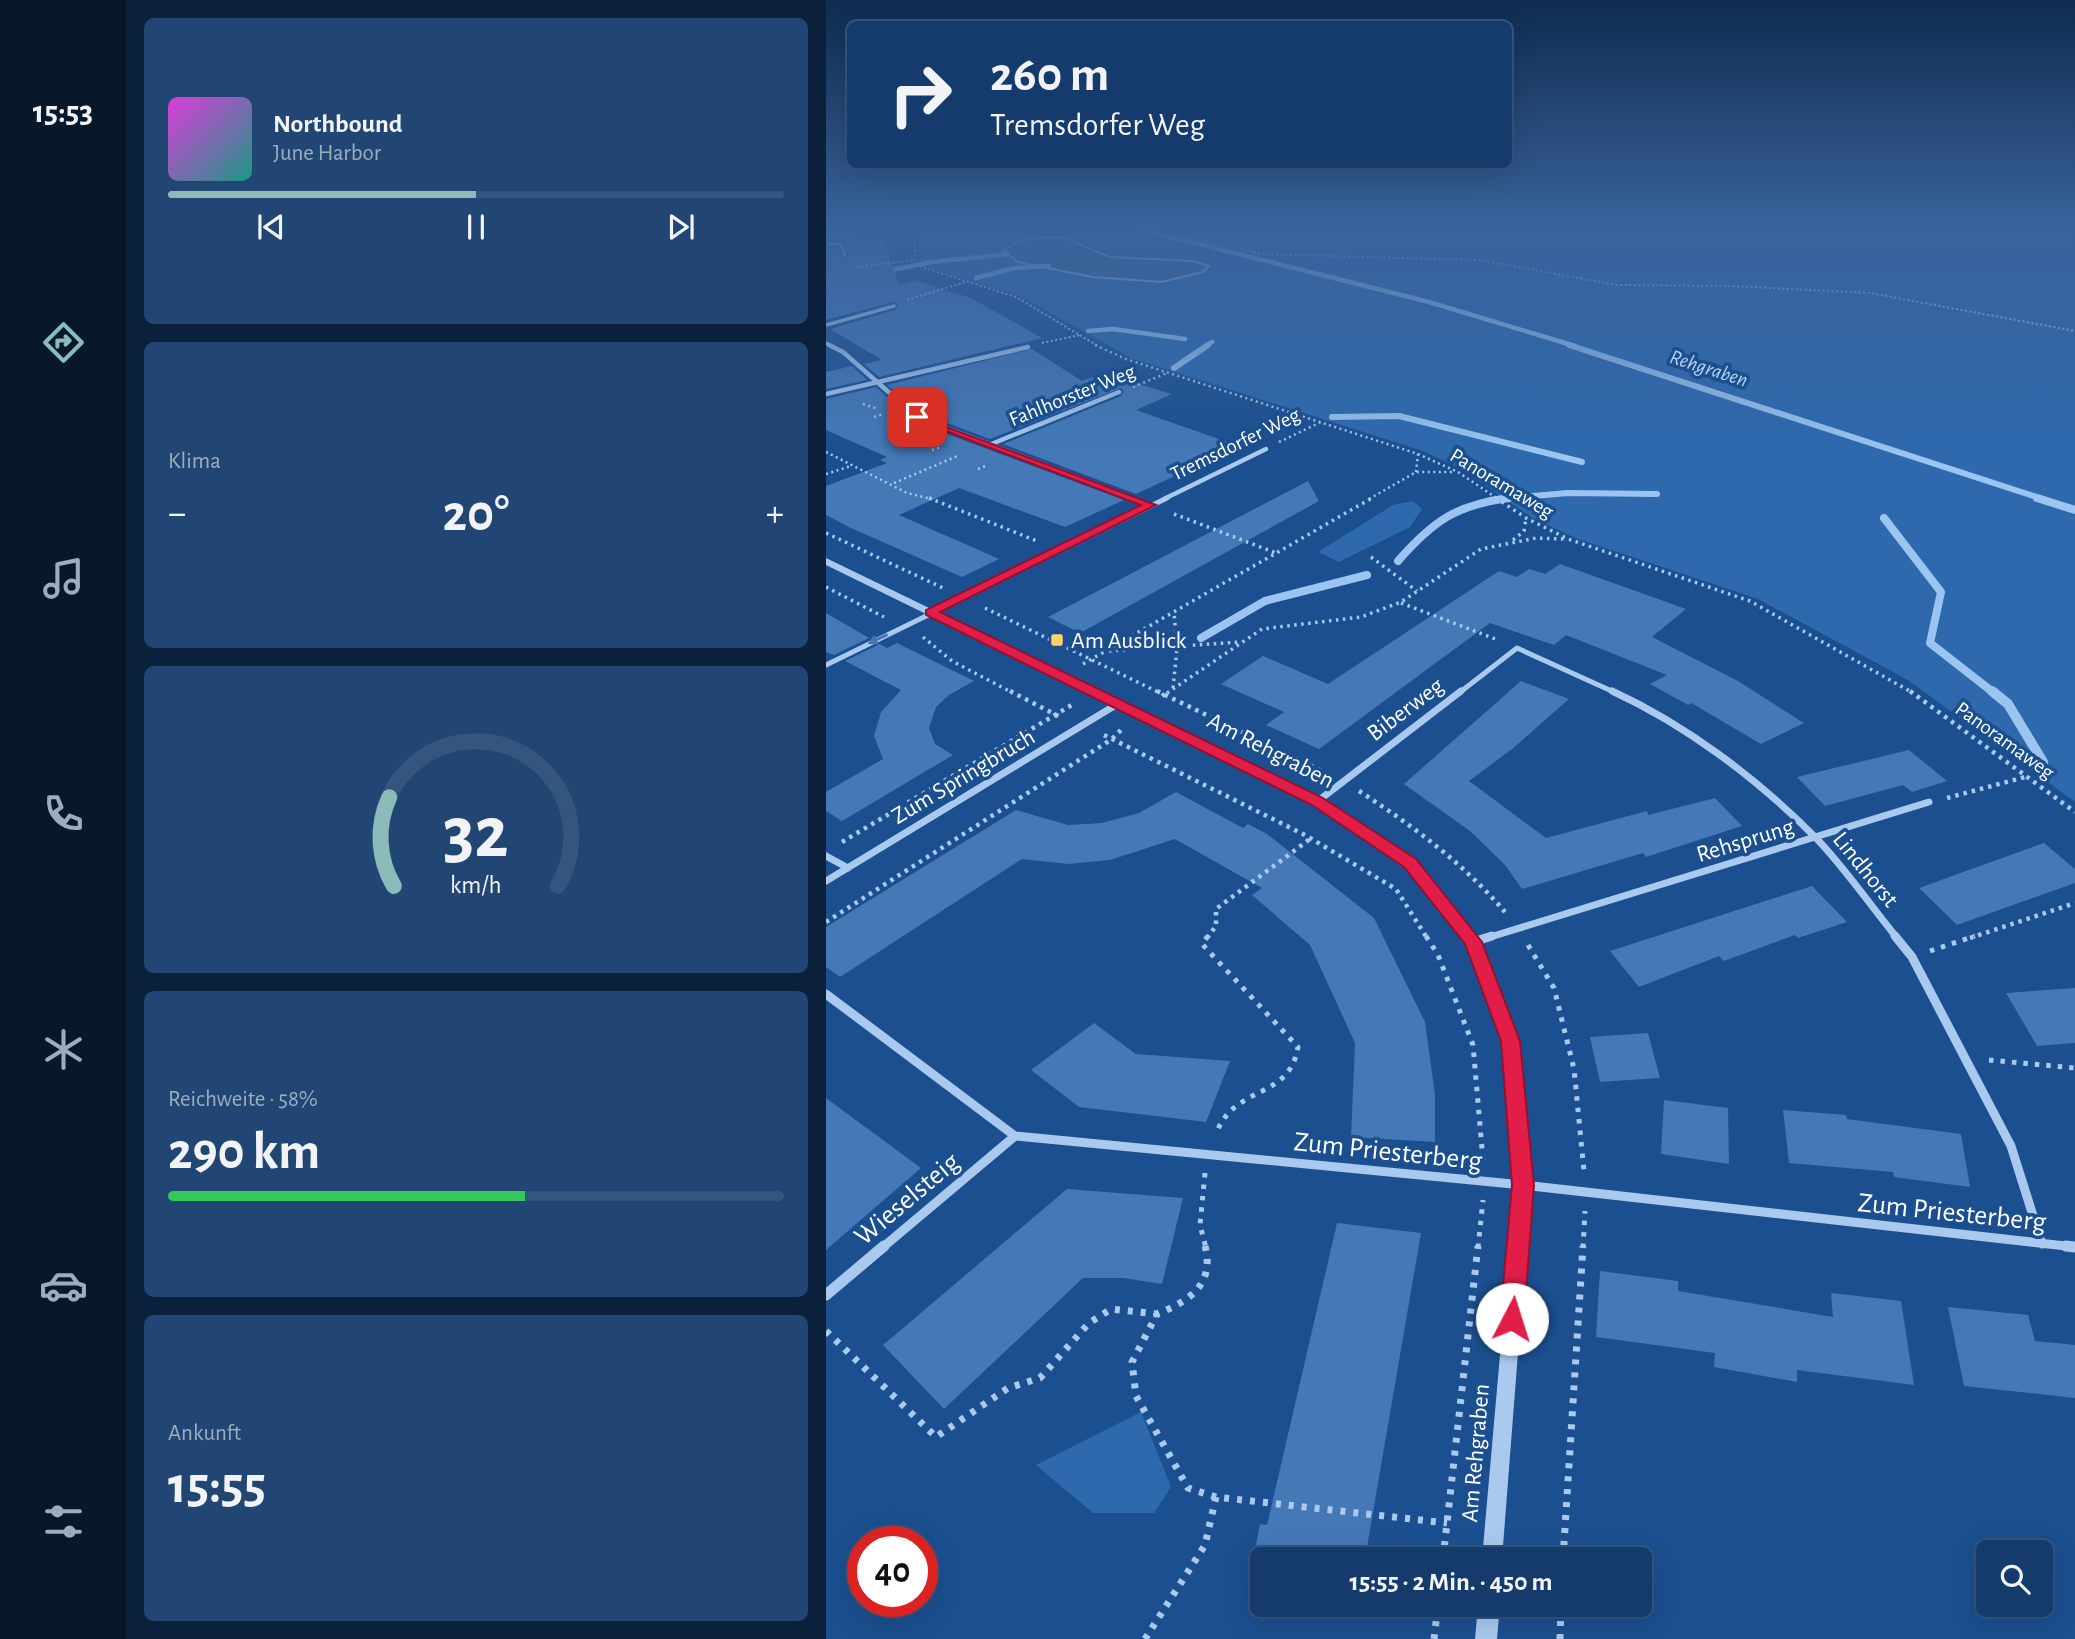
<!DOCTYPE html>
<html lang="de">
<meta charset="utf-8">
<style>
body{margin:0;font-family:"Alegreya Sans",sans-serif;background:#214673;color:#f1f3f6;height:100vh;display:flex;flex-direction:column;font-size:26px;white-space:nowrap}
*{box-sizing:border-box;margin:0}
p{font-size:23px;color:#9dadc1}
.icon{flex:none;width:38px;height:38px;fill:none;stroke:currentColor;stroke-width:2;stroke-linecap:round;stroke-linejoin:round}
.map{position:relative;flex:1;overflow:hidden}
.side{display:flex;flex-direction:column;gap:18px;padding:18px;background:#0b203b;width:700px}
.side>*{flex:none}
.guide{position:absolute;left:21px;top:21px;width:665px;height:147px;border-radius:10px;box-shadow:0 7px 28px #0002,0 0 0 2px #33557e;background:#143b6b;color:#f1f3f6;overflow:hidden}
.controls{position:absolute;left:1150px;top:1540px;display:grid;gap:14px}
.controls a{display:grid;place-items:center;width:77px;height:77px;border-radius:10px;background:#143b6b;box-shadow:0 7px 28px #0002,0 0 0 2px #33557e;font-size:35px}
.speed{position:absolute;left:21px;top:1526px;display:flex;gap:14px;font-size:35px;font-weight:700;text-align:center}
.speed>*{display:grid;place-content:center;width:91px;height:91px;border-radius:50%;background:#143b6b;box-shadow:0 7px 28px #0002,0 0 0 2px #33557e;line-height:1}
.speed .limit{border:10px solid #d22;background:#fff;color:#111}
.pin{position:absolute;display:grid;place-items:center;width:60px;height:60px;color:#fff;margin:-30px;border-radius:14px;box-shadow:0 4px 10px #0006}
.me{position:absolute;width:77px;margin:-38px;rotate:5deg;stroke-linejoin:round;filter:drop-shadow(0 0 5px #0008)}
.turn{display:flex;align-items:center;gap:24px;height:147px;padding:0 28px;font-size:32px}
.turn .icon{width:91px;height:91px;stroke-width:2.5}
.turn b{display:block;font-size:49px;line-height:60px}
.big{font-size:52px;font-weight:700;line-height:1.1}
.side .card{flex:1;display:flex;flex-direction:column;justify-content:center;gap:10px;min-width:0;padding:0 24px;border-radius:10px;background:#214673}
.side .dial{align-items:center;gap:0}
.dial svg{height:182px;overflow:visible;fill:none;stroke:#33557e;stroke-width:7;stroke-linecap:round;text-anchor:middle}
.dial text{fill:#f1f3f6;stroke:none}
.song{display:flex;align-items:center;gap:21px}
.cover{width:84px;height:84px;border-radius:10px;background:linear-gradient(135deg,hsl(300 70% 55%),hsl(170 70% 35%))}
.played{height:7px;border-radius:4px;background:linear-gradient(90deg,#8bbbb9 50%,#33557e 50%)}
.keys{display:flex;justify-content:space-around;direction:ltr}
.heat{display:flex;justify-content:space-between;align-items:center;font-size:38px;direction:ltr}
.charge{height:10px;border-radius:5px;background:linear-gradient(90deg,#34c759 58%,#33557e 0)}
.trip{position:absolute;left:424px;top:1547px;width:402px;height:70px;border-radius:10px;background:#143b6b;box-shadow:0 7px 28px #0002,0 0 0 2px #33557e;font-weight:700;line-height:70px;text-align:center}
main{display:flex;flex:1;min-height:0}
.menu{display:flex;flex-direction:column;width:126px;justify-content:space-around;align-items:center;background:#08182b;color:#9dadc1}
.menu .icon{width:49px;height:49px}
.menu .current{color:#8bbbb9}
.menu b{font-size:32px;color:#f1f3f6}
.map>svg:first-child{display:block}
</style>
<main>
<nav class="menu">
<b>15:53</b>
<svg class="icon current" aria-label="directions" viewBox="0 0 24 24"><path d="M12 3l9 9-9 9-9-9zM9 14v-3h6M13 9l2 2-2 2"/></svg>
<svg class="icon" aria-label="music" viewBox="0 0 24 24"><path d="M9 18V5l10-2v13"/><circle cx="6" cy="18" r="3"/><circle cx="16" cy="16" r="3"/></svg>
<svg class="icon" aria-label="phone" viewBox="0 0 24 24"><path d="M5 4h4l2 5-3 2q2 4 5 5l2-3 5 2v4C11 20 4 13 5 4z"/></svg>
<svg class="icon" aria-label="climate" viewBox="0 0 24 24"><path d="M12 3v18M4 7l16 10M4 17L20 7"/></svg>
<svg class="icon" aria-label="car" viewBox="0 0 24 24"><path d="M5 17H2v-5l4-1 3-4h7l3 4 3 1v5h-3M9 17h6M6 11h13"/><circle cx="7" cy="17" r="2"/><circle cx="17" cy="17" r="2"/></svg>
<svg class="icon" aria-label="filters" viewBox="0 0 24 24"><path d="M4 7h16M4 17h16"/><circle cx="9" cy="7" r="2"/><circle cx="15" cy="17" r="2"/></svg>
</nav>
<section class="side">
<div class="card">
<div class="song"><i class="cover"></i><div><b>Northbound</b><p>June Harbor</p></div></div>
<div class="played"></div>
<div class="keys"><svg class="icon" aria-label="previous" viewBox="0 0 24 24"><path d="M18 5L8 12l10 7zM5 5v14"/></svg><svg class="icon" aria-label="pause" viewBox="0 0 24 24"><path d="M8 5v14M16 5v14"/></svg><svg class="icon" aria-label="next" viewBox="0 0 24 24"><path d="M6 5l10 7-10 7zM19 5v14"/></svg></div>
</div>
<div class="card"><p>Klima</p>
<div class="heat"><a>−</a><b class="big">20°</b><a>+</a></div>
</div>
<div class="card dial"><svg viewBox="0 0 100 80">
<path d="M14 69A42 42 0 1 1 86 69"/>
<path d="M14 69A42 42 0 0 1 12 30" stroke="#8bbbb9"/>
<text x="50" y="56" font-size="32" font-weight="700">32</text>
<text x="50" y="72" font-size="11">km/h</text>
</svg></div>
<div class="card"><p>Reichweite · 58%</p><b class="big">290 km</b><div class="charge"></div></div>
<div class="card"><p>Ankunft</p><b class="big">15:55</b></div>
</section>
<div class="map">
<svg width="1249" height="1639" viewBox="0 0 1249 1639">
<rect width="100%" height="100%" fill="#1b4f8f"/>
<!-- green -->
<path fill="#2e69ad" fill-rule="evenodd" d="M88,225h1161v577l-167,-122 -150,-81 -183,-61 -44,-21 -68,-47 -40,-19 -292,-93 -109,-61 -97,-31 -6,-6 -1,-28zM208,238h30l46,19 34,3 36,17 -19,5 -143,-20 -2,-20z
M587,501l9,8 -12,18 -71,35 -21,-10 75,-47z
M315,1412l30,75 -17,26h-61l-57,-48z"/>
<!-- water -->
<path fill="#3c6290" stroke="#9cc4f0" stroke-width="2" d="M208,238h30l46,19 83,4 16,5 -6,6 -42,10 -69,-5 -74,-15 -15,-11 13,-9z"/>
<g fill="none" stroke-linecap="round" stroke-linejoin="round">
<!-- stream-far3 -->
<path stroke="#9cc4f0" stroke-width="4.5" d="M298,225l305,77 146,44
M55,272l51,-10 76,-8
M150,278l38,-10 35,-2
M262,331l25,-2 72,10
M380,346l6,-4"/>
<!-- stream-far2 -->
<path stroke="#9cc4f0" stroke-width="6" d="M743,345l474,154
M348,368l34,-23
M506,417l67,-1 183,46
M673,499l69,-6 89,1"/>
<!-- stream-far1 -->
<path stroke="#9cc4f0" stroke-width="8" d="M1211,498l38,12
M1058,518l57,74 -11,51 64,50
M572,561c35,-40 58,-56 111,-63
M375,638l64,-37 102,-26"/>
<!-- stream -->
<path stroke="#9cc4f0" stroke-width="10" d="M1166,691l16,13 35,58"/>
</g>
<!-- building -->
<path fill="#4478b7" d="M0,225h11l27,16 19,-2 16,46 16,-5 56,18 71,40 -163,39 -15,-13 18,-4 -52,-31 65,-19 3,-6 -5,-2 -67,18v-72h12l6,12 5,-4 -6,-16h-17z
M206,349l50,32 21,-8 69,21 -36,16 103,36 -103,48 -133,-50 118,-48 3,-4 -3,-4 -131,51 -70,-26 -33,-28z
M26,366l15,14 -41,9v-17z
M50,387l39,35 209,78 -59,27 -106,-39 -60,27 100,44 -37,18 -111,-49 -25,-13v-29l61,-23 -7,-3 7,-3 -61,-27v-31z
M482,481l11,20 -239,132 -32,-16z
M734,564l126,45 -34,28 86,44 66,42 -43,21 -70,-41 -3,2 -38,-21 17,-9 -101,-40 -12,10 -64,-22 -171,126 -53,-24 18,-13 -63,-28 42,-28 65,28 171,-113 18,6 12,-8 16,5z
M0,613l43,25 -35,17 -8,-3z
M71,643l77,38 -25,14 -13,12 -7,21 6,16 18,11 -111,66 -16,-10v-19l57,-33 -9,-23 7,-24 20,-22 -56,-29 35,-17 7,4z
M695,681l48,18 -57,50 -43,32 77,57 101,-27 1,4 67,-17 27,28 -96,31 -3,-4 -121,36 -17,-24 -35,-34 -66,-47z
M1083,750l38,31 -35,11 -9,-7 -78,21 -28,-29z
M350,792l67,36 5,-4 19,10 107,84 51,104 10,73v47l-84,-5 4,-94 -45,-98 -58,-50 10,-7 -87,-49 -65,21 -41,4 -47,-5 -182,118 -14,-10v-40l190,-117 52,15 34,-2 37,-10z
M1218,843l31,26v14l-118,42 -38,-37z
M986,886l35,36 -49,16 -3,-3 -71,26 -5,-5 -80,31 -29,-36z
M1249,988v55l-38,3 -31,-53z
M268,1023l42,31 94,7 -24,61 -127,-15 -48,-37z
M822,1033l12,45 -60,4 -10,-45z
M0,1098l95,70 -95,82z
M838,1100l64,8 1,56 -68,-10z
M957,1110l63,5 1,4 114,15 9,53 -76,-10 -1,-5 -104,-9z
M241,1189l116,9 -21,86 -38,-6h-41l-139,131 -61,-64z
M511,1223l84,10 -56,326h-112l7,-35 7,1z
M774,1271l78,10v10l155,26 -2,-24 70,8 13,84 -117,-15v12l-83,-15 1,-14 -119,-16z
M1122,1307l80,8 7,26 40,4v53l-111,-12z"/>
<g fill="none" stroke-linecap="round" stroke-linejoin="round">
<!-- path-far5 -->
<path stroke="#a9c9ee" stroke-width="2" stroke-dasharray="2 2.5" stroke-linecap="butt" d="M83,225l6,6v29l7,7 94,30 82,49
M314,225l121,29 218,6 138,25 114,1 139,7 205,38
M31,267l58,-7
M81,300l59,-18
M216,343l38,-8"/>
<!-- path-far4 -->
<path stroke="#a9c9ee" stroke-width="2.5" stroke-dasharray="2 3.5" stroke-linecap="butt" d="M269,345l31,14 292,95 40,18 40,27
M307,387l34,-14
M37,404l15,5
M48,417l9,-3
M453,442l42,-20
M106,450l10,-3
M0,452l81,41 25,6
M152,469l10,-4
M590,472l2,-18
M0,474l25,-8
M68,483l66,-28
M543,499l47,-27h38"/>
<!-- path-far3 -->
<path stroke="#a9c9ee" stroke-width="3.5" stroke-dasharray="2.5 4.5" stroke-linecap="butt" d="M103,498l108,43
M670,498l30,20 42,21 182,62 163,92
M348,514l102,39
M0,533l117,55
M687,540l11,-9 2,-13
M545,557l46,34
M0,587l58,30
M575,603l97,37
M159,608l175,85
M97,637l29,24 61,32
M283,651l131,-9
M257,664l289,-166
M347,688l4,-39 -3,-37
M341,693l95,-64 99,-12 40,-15 80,-53 55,-11 28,1"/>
<!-- path-far2 -->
<path stroke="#a9c9ee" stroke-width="4.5" stroke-dasharray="3.5 5" stroke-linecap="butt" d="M184,691l50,26
M331,691l167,81
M1084,691l165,121
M336,696l7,-5
M278,735l201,100 91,54 31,49
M533,791c54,35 104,72 146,121
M1121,798l82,-22
M16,842l233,-139
M0,922l286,-183 11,-11
M381,938l9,-12v-17l94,-70
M1144,938l105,-35"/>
<!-- path-far1 -->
<path stroke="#a9c9ee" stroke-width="5" stroke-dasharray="4.5 7" stroke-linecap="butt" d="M382,936l-6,8 96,103c-9,54 -64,37 -82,87
M600,936l12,19 35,90 10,115
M702,945l26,43 20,81 10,102
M1104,951l45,-15
M1163,1060l86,8
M379,1173l-5,52 6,23
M652,1248l5,-48
M757,1248l2,-37"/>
<!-- path -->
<path stroke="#a9c9ee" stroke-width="7" stroke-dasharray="5 8" stroke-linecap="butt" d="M379,1246c10,39 -16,55 -48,68l-25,48 4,34 52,92 28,9 231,26
M0,1331l110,106 72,-49 32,-10 49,-55 22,-14 46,5
M617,1559l35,-313
M737,1559l20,-313
M319,1639l60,-94 11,-48
M608,1639l4,-34
M734,1639l1,-34"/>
<!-- service -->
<path stroke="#a9c9ee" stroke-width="2.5" d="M0,244h15l4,12"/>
<!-- minor-far5 -->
<path stroke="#a9c9ee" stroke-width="3.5" d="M0,325l68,-19
M0,343l6,3"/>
<!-- minor-far4 -->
<path stroke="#a9c9ee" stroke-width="4.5" d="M3,345l14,7 74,65 218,82
M0,394l202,-47
M163,445l130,-53
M338,499l102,-50"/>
<!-- minor-far3 -->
<path stroke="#a9c9ee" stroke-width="5" d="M304,498l20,7
M0,665l341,-167
M633,693l58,-45 99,45"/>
<!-- minor-far2 -->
<path stroke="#a9c9ee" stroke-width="7" d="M786,691c74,34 146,88 204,147 29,30 54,67 81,100
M492,801l143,-110
M0,856l22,12
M0,881l293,-178
M661,938l442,-136"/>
<!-- minor-far1 -->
<path stroke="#a9c9ee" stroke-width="9" d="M1069,936l17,21 99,189 31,98
M647,942l19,-6
M0,994l189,142 508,49 552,62
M56,1248l133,-112"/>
<!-- minor -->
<path stroke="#a9c9ee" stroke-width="11" d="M1240,1246l9,1
M0,1295l58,-49"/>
<!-- tertiary -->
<path fill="#a9c9ee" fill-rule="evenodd" d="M0,558l496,240 93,62 63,79 40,102 13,144 -29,374h-20l33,-374 -11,-144 -37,-97 -62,-78 -91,-62 -488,-239z
M652,1605h22l-3,34h-22z"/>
</g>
<!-- one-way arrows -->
<defs><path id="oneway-solid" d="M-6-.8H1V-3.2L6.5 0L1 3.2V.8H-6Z" transform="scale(1.75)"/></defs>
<use fill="#4674ac" href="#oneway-solid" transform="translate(52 639) rotate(154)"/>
<!-- sky -->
<linearGradient id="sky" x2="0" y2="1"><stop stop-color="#0f2b4f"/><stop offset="0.5" stop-color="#39639b"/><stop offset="1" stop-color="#39639b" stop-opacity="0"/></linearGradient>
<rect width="1249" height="454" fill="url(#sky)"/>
<!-- route -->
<path fill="#e11d48" stroke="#92132f" stroke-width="2" d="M88,415l242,90 -216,107 383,186 93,61 66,83 38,99 14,144 -10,134 -4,8 -8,3 -8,-3 -4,-8 12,-134 -11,-144 -36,-97 -61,-77 -92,-62 -386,-190v-5l215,-105 -227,-86z"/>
<!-- markers -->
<rect fill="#ffd166" stroke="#1b4f8f" stroke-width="2.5" x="224" y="633" width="14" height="14" rx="3.5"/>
<g text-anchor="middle" stroke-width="7" stroke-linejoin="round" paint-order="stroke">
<!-- far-water labels -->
<g font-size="21" font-style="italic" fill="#b5d3f5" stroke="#1b4f8f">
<text transform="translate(883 368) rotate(18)" y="7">Rehgraben</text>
</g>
<!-- far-street labels -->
<g font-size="21" fill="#fff" stroke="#1b4f8f">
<text transform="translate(246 395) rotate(-22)" y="7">Fahlhorster Weg</text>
<text transform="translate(409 444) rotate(-26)" y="7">Tremsdorfer Weg</text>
<text transform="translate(676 483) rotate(31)" y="7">Panoramaweg</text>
<text transform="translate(1179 740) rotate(36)" y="7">Panoramaweg</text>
</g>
<!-- poi labels -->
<g font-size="24" fill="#fff" stroke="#1b4f8f" text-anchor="start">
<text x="245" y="648">Am Ausblick</text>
</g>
<!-- street labels -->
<g font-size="24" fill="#fff" stroke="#1b4f8f">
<text transform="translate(579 709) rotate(-37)" y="8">Biberweg</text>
<text transform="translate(445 750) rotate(27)" y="8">Am Rehgraben</text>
<text transform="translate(137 776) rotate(-31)" y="8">Zum Springbruch</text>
<text transform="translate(919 840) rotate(-17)" y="8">Rehsprung</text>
<text transform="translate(1040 869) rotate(51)" y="8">Lindhorst</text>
<text transform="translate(649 1453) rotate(-85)" y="8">Am Rehgraben</text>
</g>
<!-- near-street labels -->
<g font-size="28" fill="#fff" stroke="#1b4f8f">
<text transform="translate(562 1150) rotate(6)" y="10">Zum Priesterberg</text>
<text transform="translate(80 1198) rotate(-40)" y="10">Wieselsteig</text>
<text transform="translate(1126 1211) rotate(6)" y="10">Zum Priesterberg</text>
</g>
</g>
</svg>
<div class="controls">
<a><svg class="icon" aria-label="search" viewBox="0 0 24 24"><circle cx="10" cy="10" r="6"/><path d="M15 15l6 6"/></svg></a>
</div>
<div class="speed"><div class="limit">40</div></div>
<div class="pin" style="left:91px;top:417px;background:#d93025"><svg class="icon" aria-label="arrive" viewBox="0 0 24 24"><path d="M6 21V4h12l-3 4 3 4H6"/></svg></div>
<svg class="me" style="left:686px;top:1319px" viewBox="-20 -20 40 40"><circle r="19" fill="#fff"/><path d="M0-13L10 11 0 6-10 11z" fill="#e11d48"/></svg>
<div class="trip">15:55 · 2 Min. · 450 m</div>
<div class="guide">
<div class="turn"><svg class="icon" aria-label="right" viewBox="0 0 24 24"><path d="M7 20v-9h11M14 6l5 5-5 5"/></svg><div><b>260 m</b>Tremsdorfer Weg</div></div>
</div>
</div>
</main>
